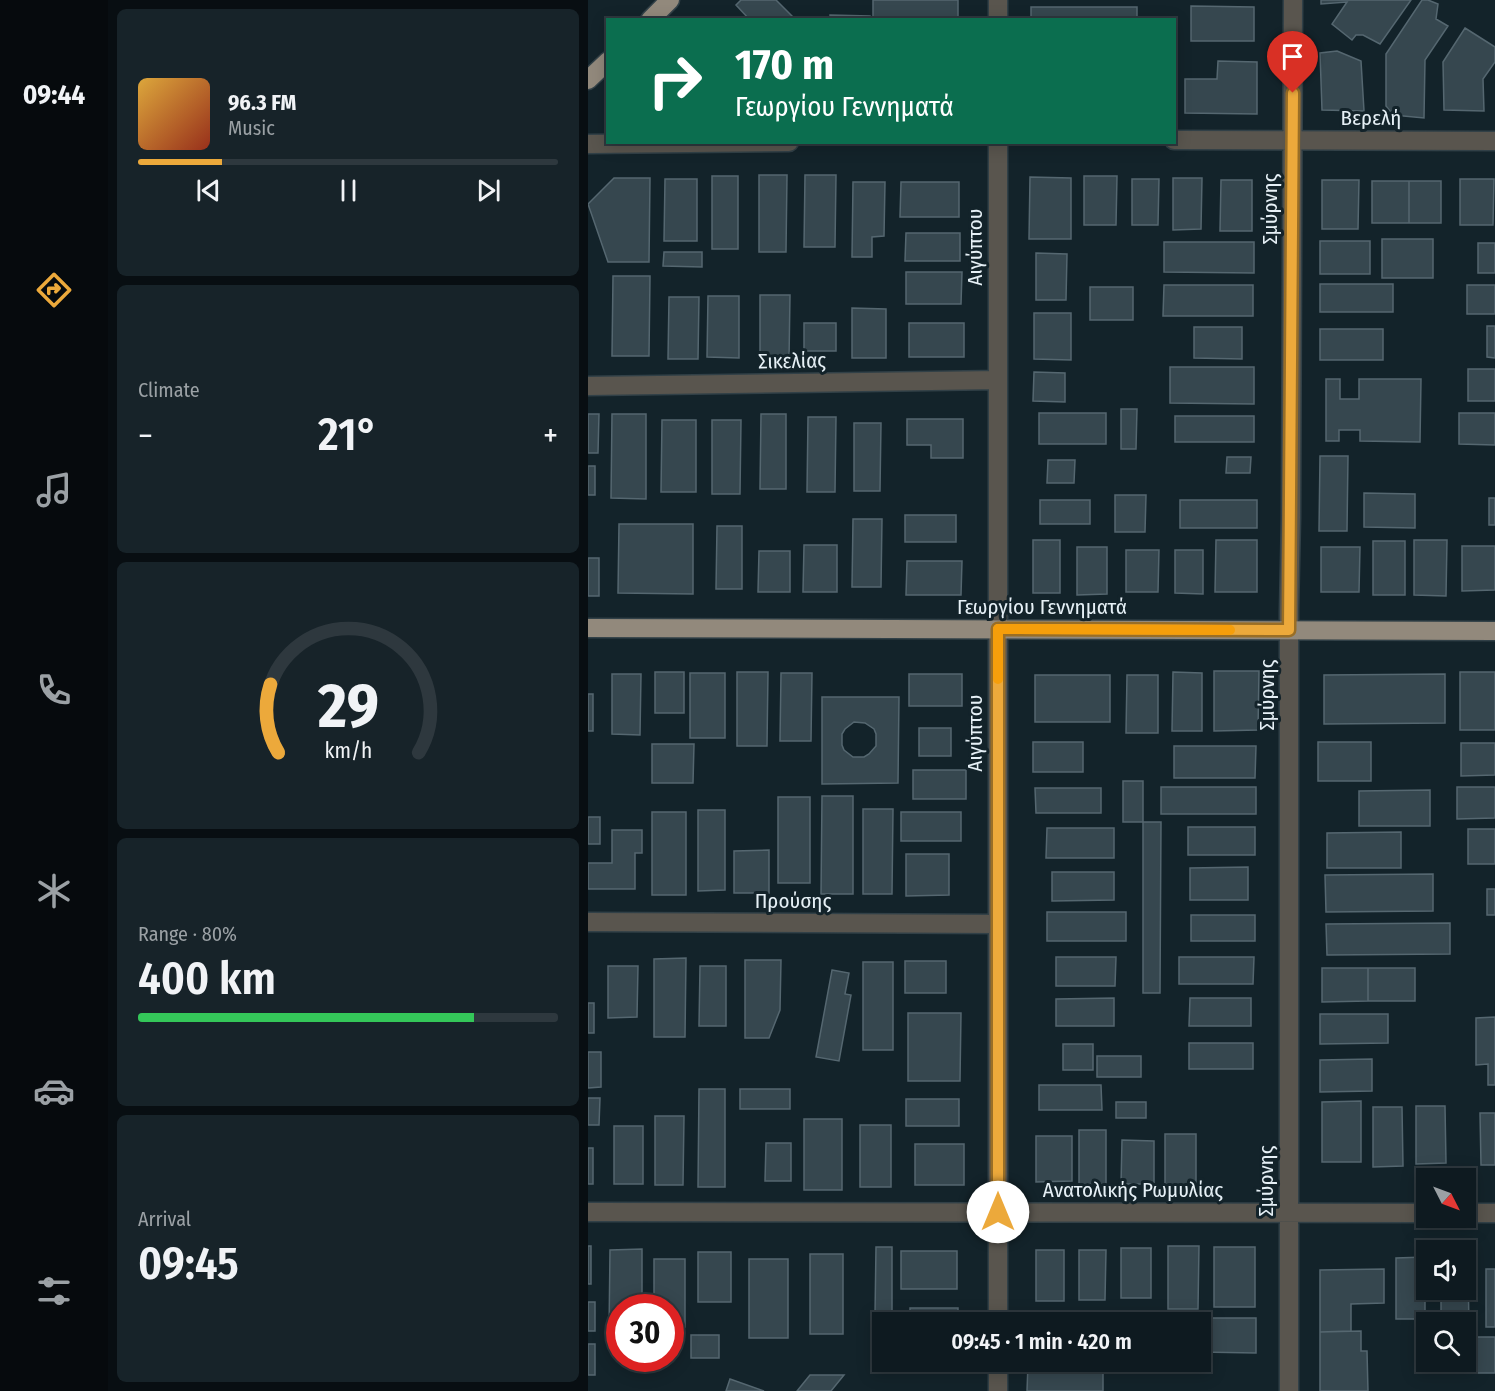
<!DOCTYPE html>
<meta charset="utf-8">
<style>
body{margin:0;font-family:"Fira Sans Condensed",sans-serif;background:#172329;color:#f1f3f6;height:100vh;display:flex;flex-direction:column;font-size:22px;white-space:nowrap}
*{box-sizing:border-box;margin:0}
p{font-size:20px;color:#9ba1a5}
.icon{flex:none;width:33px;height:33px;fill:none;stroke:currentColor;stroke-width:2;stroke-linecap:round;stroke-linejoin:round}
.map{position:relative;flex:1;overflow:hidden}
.drawer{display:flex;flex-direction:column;gap:9px;padding:9px;background:#080e12;width:480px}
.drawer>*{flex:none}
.top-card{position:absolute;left:18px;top:18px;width:570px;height:126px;border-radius:0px;box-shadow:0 3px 15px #0003,0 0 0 2px #2e383e;background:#0b6e4f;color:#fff;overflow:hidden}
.needle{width:39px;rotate:132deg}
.tools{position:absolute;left:828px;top:1168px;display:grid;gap:12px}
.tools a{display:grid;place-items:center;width:60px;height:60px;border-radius:0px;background:#0e1a20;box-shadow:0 3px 15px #0003,0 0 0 2px #2e383e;font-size:30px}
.speed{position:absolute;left:18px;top:1294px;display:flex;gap:12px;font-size:30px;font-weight:700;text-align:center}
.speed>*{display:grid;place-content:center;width:78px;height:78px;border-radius:50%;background:#0e1a20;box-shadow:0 3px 15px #0003,0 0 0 2px #2e383e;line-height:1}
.speed .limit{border:9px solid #d22;background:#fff;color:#111}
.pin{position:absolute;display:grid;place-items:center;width:51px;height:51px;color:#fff;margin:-62px -26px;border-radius:50% 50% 50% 0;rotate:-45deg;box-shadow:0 0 6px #0007}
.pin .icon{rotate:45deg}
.me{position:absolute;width:66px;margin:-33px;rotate:0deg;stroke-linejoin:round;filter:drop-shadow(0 0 4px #0008)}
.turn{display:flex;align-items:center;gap:21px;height:126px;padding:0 30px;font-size:27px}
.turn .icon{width:78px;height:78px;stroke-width:2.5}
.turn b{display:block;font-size:42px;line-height:51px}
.big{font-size:45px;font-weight:600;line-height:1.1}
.drawer .tile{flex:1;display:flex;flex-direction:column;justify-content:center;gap:9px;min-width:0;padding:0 21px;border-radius:9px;background:#172329}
.drawer .dial{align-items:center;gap:0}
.dial svg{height:156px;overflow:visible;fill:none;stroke:#2e383e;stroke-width:7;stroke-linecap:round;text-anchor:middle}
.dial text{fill:#f1f3f6;stroke:none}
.song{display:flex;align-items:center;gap:18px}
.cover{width:72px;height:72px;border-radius:9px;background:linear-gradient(135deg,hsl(40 70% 55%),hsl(10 70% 35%))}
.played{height:6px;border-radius:3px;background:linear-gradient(90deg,#eca93b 20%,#2e383e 20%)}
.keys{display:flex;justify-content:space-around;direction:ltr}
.heat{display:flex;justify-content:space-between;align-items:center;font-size:33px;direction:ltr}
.charge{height:9px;border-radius:4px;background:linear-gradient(90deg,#34c759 80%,#2e383e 0)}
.trip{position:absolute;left:284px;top:1312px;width:339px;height:60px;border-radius:0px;background:#0e1a20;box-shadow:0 3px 15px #0003,0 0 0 2px #2e383e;font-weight:600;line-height:60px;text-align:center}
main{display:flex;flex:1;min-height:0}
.tabs{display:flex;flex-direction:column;width:108px;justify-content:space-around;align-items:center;background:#060a0d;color:#9ba1a5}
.tabs .icon{width:42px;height:42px}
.tabs .active{color:#eca93b}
.tabs b{font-size:27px;color:#f1f3f6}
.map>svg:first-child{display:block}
</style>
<main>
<nav class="tabs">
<b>09:44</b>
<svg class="icon active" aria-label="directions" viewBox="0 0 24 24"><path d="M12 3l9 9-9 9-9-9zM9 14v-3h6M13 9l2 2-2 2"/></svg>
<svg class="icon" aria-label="music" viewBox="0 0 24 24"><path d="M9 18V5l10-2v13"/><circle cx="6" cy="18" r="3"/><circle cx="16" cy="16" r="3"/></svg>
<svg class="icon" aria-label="phone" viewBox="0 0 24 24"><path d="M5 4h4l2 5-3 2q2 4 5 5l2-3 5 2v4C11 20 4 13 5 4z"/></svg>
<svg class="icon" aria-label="climate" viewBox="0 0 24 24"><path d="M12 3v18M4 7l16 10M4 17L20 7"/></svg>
<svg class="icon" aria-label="car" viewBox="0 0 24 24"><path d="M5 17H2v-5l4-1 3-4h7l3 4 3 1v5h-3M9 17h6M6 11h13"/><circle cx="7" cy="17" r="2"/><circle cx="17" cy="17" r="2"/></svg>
<svg class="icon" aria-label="filters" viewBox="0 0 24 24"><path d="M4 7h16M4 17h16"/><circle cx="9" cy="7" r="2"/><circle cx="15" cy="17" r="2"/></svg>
</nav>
<section class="drawer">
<div class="tile">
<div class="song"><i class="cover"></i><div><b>96.3 FM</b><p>Music</p></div></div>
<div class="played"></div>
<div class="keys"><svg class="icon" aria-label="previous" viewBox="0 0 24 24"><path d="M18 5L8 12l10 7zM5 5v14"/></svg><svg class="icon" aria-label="pause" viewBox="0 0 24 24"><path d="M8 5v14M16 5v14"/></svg><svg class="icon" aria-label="next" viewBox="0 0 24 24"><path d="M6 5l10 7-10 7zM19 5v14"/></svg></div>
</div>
<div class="tile"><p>Climate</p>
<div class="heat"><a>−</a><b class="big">21°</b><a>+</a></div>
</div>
<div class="tile dial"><svg viewBox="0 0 100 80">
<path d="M14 69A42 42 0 1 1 86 69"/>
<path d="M14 69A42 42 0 0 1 10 34" stroke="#eca93b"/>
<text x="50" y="56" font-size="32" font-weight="700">29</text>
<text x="50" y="72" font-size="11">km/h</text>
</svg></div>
<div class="tile"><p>Range · 80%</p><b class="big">400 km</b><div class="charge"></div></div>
<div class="tile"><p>Arrival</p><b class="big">09:45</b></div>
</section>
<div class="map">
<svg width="907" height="1391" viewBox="0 0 907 1391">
<rect width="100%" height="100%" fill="#13232a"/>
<!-- building -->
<path fill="#36474f" stroke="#556770" stroke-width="1.5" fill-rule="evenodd" d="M153,0h35l17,17 -3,3h-40l-14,-15z
M285,0h85v20h-85z
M733,0h90l-31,44 -17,-9h-7l-4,5 -20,-16 15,-22 -26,2z
M834,0h6l10,4 -2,15 12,7 -23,34 -1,58 -31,-3 -7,-9v-52z
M603,6l63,1v34h-63z
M443,7h106v13h-106z
M242,15l40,1v4h-40z
M877,28l30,19v15l-12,17 1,32 -40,-1 -1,-48z
M749,51l24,10 3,50 -42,-1 -2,-57z
M630,61l39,1v52l-72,-1v-34h32z
M171,175h28l-1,77h-27z
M217,175h31l-1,72h-31z
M124,176h26v73h-26z
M496,176h33l-1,49h-32z
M442,177l41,1v61h-42z
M26,178h36l-1,84h-41l-20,-58z
M585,178h29l-1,51 -28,1z
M77,179h32v62h-33z
M544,179h27l-1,46h-26z
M872,179h34l-1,46h-33z
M633,180h31v51h-32z
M734,180h37l-1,49h-36z
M784,181h37v42h-37z
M821,181h32v42h-32z
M265,182h32l-1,54 -12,1v20h-20z
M313,182h58v35h-59z
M318,233h54v28h-55z
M794,239h51v39h-51z
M732,241h50v33h-50z
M576,242h90v31l-90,-1z
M890,243h17v30h-17z
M76,252h38v15l-39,-1z
M448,253l31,1 -1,46h-30z
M318,272h56l-1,32h-55z
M25,276h37l-1,80h-37z
M732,284h73v28h-73z
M576,285h89v31h-90z
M879,285h28v29h-28z
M502,287h43v33h-43z
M172,295h30l-1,65h-29z
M120,296h31v62l-32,-1z
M81,297h30l-1,62h-30z
M264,308l34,1v49h-34z
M446,313h37v47l-37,-1z
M216,323h32v28h-32z
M321,323h55v34h-55z
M899,326h8v32l-8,-1z
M606,327h48v32l-48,-1z
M732,329h63v31h-63z
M582,367h84v37l-84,-1z
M880,369h27v32h-27z
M446,372l31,1v29l-32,-1z
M738,379h14v20h19v-20h62l-1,63 -60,-1v-11h-21v11h-13z
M533,409h16l-1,40h-15z
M451,413h67v31h-67z
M871,413h36v32l-36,-1z
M0,414h11l-1,39h-10z
M24,414h34v85l-35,-1z
M173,414h25v75h-26z
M587,416h79v26h-79z
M220,417h28l-1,75h-28z
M319,419h56v39h-32v-13h-24z
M74,420h34v72h-35z
M124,420h29l-1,74h-28z
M266,423h27l-1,68h-26z
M732,456h28l-1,75h-28z
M639,457h24l-1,16h-24z
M460,460h27l-1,23h-27z
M0,466h7v29h-7z
M776,493l51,1v34l-51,-1z
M527,495h31l-1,37h-30z
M901,498h6v27h-6z
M452,500h50v24h-50z
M592,500h77v28h-77z
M317,515h51v27h-51z
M265,519h29l-1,68h-29z
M31,524h74v70l-75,-1z
M129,526h25v63h-26z
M445,540h27v53h-27z
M628,540h41v52h-42z
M826,540h33l-1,56 -32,-1z
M785,541h32v54h-32z
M216,545h33v47h-34z
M874,546h33v44l-33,1z
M489,547h30v47l-30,1z
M733,547h39l-1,45h-38z
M538,550h33l-1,42h-32z
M587,550h28v44l-28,-1z
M171,551h31v41h-32z
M0,558h11v38h-11z
M319,561h55l-1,34h-55z
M626,671h45l-1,59 -44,1z
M67,672h29v41h-29z
M149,672h31l-1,74h-30z
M585,672l29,1v58h-30z
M872,672h35v58h-35z
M102,673h35v65h-35z
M193,673h31l-1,68h-31z
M24,674h29l-1,61 -28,-1z
M321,674h53v32h-53z
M857,674v49l-121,1v-49z
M447,675h75v47h-75z
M539,675h31v58h-32z
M0,694h5v37h-5z
M234,697h77l-1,86 -76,1zM266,722l11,1 9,6 2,5v12l-7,8 -5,3h-11l-9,-7 -2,-5v-11l3,-5z
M331,728h32v28h-32z
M445,742h50v30h-50z
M730,742h53v39h-53z
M873,743h34v32l-34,1z
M64,744h42l-1,39h-41z
M586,746h82l-1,32h-81z
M325,770h53v29h-53z
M535,781h20v41h-20z
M573,787h95v27h-95z
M869,787h38v31l-38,1z
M447,788h66v25h-65z
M842,790v36h-71v-35z
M234,796h31v98h-32z
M190,797h32v86h-32z
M275,809h30l-1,85h-29z
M110,810h27v80l-27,1z
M64,812h34v83h-34z
M313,812h60v29h-60z
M0,817h12v27h-12z
M555,822h18l-1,171h-17z
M600,827h67v28h-67z
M459,828h67v30h-68z
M880,829h27v35h-27z
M24,830h30v23h-7v36h-47v-26h24z
M813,832v36h-74v-35z
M181,850v43h-35v-42z
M318,854h43v41l-43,1z
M660,867v33h-58v-32z
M464,872h62v28l-62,1z
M845,874v37l-107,1 -1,-37z
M899,889h8v26h-8z
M459,912h79v29h-79z
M603,915h64v26h-64z
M862,923v31l-123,1 -1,-31z
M468,957h60l-1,29h-59z
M591,957h75l-1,27h-74z
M98,958l-1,79h-31v-78z
M157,960h36l-1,50 -11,28h-24z
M317,961h41v32h-41z
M275,962h30v88h-30z
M20,966h30l-1,51 -29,1z
M112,966h26v60h-27z
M734,968h46v33l-46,1z
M780,968h47v33h-47z
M244,970l17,3 -4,21 6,1 -12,66 -23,-4z
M526,998v28h-58v-27z
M602,998h61v28h-62z
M0,1003h6v30h-6z
M320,1013h53l-1,68h-52z
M732,1014h68v29l-68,1z
M907,1017v68h-7v-21l-12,1v-47z
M601,1043h64v26h-64z
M475,1044h30v26h-30z
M0,1052h13v35l-13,1z
M509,1056h44v21h-44z
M784,1059v32l-52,1v-32z
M451,1085h62l1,25h-63z
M111,1089h26v98h-27z
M152,1089h50v20h-50z
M0,1098h12l-1,27h-11z
M318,1099h53v27h-53z
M773,1101v61h-39v-60z
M528,1102h30v16h-30z
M828,1106h29l1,57 -30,1z
M785,1107h29l1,59 -30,1z
M892,1113h15v52h-14z
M67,1116h29l-1,69h-28z
M216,1119h38v71h-38z
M272,1125h31v62h-31z
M26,1126h29v58h-29z
M491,1130h27v54h-27z
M577,1134h31v50h-31z
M448,1136h36v45l-36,1z
M534,1140l32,1v43h-33z
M178,1143h25v38h-26z
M327,1144h49v41h-49z
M0,1148h5v36h-5z
M0,1246h3v38h-3z
M580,1246h31l-1,63h-30z
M288,1247h16v68h-17z
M626,1247h41v60h-41z
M533,1248h30v50h-30z
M54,1249v59h-22v25h-11l1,-83z
M448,1250h28v51h-28z
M491,1250h27l-1,50h-26z
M313,1251h56v38h-56z
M110,1252h33v50h-33z
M222,1254h33v80h-33z
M837,1257v62h-29v-61z
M66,1259h31v68h-15v-19h-16z
M161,1259h39v79h-39z
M878,1268h2l1,58h-3v-3h-25v-33h25z
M796,1269v34l-33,1v27l-31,1v-62z
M898,1269h9v58h-9z
M0,1302h7v29h-7z
M322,1308h48v15h-48z
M588,1318h80v35l-56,-1v-29h-24z
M457,1320h63v3h-63z
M773,1331v20h6l1,40h-48v-59z
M103,1335h28v23h-28z
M878,1337h29v36h-61v-11h32z
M0,1344h7v31h-7z
M440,1364h75v27h-76z
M222,1375h34l-13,16h-34z
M142,1379l34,12h-38z"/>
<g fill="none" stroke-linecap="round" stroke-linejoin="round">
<!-- minor casing -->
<g stroke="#314047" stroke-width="21">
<path id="minor" d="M410,0v20
M586,140l321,1
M410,142v1181
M0,144l201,-2
M0,386l410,-6
M0,922l410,2
M0,1212l838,1
M878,1213h29
M410,1362v29
M701,1391v-780l2,-94 2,-517"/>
</g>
<!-- major casing -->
<g stroke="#314047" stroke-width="21">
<path id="major" d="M62,20l20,-20
M0,80l20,-19
M0,628l907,3"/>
</g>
<!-- minor -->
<use href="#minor" stroke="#59554e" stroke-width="18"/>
<!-- major -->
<use href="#major" stroke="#92897c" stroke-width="18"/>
</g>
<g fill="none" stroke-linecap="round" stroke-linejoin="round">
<!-- route casing -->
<g stroke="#996e26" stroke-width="15">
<path id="route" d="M410,1212v-583l291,1 4,-537"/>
</g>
<!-- route -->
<use href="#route" stroke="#eca93b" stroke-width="10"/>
<!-- slow -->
<path stroke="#f59e0b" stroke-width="10" d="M410,679v-50l232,1"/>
</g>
<g text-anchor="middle" stroke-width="6" stroke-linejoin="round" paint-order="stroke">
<!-- street labels -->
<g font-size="21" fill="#e6f0f6" stroke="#13232a">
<text x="783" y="125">Βερελή</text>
<text transform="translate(682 209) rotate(-90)" y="7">Σμύρνης</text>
<text transform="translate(387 247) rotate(-90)" y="7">Αιγύπτου</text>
<text transform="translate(204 361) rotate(-1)" y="7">Σικελίας</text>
<text x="454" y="614">Γεωργίου Γεννηματά</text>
<text transform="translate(679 695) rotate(-90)" y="7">Σμύρνης</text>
<text transform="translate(387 733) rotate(-90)" y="7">Αιγύπτου</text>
<text x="205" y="908">Προύσης</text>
<text transform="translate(678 1181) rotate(-90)" y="7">Σμύρνης</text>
<text x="545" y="1197">Ανατολικής Ρωμυλίας</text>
</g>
</g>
</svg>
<div class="tools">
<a><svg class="needle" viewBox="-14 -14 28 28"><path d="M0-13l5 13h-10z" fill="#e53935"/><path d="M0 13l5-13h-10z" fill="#9ba1a5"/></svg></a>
<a><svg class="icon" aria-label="sound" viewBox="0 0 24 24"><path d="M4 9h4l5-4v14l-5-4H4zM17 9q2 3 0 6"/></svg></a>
<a><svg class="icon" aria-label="search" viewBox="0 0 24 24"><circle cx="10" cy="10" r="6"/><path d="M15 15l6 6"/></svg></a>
</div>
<div class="speed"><div class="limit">30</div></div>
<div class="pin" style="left:705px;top:93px;background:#d93025"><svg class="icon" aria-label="arrive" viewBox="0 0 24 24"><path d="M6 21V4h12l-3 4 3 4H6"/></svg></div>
<svg class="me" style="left:410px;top:1212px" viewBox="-20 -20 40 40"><circle r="19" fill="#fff"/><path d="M0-13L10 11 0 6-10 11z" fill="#eca93b"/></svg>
<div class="trip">09:45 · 1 min · 420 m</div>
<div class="top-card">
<div class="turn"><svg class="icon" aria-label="right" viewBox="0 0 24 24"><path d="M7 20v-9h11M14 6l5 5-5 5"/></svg><div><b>170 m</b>Γεωργίου Γεννηματά</div></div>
</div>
</div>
</main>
